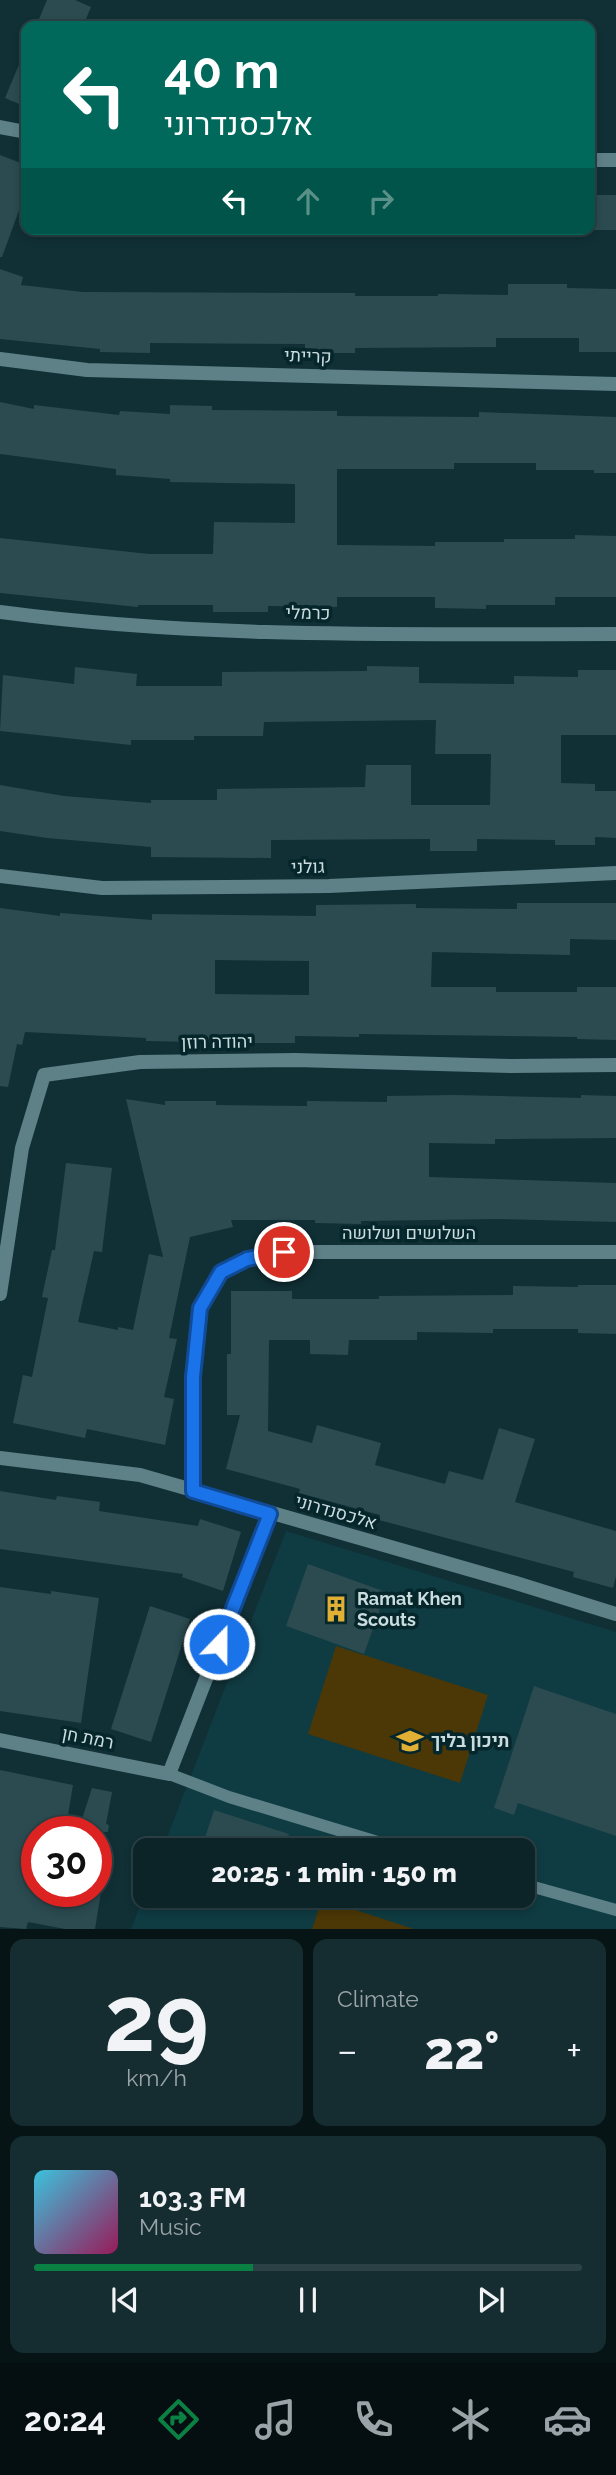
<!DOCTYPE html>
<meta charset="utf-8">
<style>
body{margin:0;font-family:Raleway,Heebo,sans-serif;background:#152c30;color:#f1f3f6;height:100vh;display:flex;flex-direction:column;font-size:26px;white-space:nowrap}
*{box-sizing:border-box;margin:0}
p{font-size:23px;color:#9aa4a8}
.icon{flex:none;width:38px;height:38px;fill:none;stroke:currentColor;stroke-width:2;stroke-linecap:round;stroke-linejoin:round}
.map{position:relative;height:1929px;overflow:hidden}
.panel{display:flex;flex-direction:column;gap:10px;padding:10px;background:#071416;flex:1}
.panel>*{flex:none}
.hud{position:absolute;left:21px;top:21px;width:574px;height:214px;border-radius:14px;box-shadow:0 4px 10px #0003,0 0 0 2px #2c4145;background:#00695c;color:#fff;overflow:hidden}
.speed{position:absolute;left:21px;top:1816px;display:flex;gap:14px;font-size:35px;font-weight:700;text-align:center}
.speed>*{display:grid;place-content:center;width:91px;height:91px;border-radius:50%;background:#0c2428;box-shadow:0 4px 10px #0003,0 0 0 2px #2c4145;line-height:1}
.speed .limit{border:10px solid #d22;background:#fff;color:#111}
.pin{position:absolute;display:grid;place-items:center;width:60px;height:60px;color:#fff;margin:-30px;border:4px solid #fff;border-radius:50%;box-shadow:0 2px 7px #0007}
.me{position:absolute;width:77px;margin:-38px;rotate:22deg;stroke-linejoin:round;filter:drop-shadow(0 0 5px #0008)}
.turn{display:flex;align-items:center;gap:24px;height:147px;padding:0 28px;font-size:32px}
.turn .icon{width:91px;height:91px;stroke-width:2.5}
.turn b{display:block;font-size:49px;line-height:60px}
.lanes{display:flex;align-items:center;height:66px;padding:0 28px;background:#0003;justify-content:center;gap:35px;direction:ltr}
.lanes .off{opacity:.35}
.big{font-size:52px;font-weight:800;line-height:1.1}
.panel .tile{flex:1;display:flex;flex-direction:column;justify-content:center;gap:10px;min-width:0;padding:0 24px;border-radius:14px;background:#152c30}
.panel .dial{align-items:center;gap:0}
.dial b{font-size:91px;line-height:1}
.song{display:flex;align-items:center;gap:21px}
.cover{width:84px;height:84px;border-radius:10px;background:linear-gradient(135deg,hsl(190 70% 55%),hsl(330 70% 35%))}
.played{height:7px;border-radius:4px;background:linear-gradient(90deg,#0b8043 40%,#2c4145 40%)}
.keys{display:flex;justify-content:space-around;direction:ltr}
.heat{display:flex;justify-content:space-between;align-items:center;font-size:38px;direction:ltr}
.panel .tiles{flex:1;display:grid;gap:10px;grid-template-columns:1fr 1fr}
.tile:last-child{grid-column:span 2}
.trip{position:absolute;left:133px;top:1838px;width:402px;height:70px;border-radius:14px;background:#0c2428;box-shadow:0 4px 10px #0003,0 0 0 2px #2c4145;font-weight:800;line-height:70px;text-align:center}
.tab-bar{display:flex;height:112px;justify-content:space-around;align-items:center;background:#050e10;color:#9aa4a8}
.tab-bar .icon{width:49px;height:49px}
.tab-bar .on{color:#0b8043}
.tab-bar b{font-size:32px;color:#f1f3f6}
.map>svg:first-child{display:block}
</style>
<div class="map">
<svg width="616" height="1929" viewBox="0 0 616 1929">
<rect width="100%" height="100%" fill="#103036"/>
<!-- built -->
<path fill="#0f3b42" d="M286,1531l330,101v297h-485l14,-36v2h378v-45h-361z"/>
<!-- pitch -->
<path fill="#4b3806" d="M336,1646l152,49 -28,88 -152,-49z
M322,1899l92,30h-102z"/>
<!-- building -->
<path fill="#2b4b50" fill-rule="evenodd" d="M47,0h28l16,7 -8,19h-47z
M26,48v59l-21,-9z
M0,155l26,10v26l-24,66h-2z
M590,195h26v35h-26z
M0,269l23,8 -2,8 62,7 272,1v3h83v-2l70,1v-11h59v4l49,1v63h-37v-14h-83v9l-141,1v5h-50v-9l-155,-1v10l-50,-1v-3l-100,-10z
M0,402l34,7v-4l85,10 1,-4 50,3v-9l42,1v4l125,1v5l142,1v-5l137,5v56h-22v-3h-58v-7h-82v6h-117v76l98,1v-4h69v-3h71v-4l41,1v61h-61v8h-69v4l-51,-1v-11h-98v10l-69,-1v6h-55v-7h-75v2l-138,-14v-55l149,16h64l1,-32 81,1v-39l-125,-2v-3l-54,-4v-6l-116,-15z
M367,666l52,1v16l95,1v-8l64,1v-7h38v65h-55v48l34,1v7h21v47l-21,-1v8h-40v-5l-78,-1v12h-47v-12l-159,1v18l-120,-1v-10l-104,-9 -47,-7v-46l64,11 87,7v-3h66v-11l148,-2 1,-22h45v40h79l1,-51h-56l1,-34 -172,2 -1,14h-69v4h-63v5l-131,-14 3,-56 71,9 1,-17 62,7 -1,12h86v-14l145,-1z
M517,903h99v37l-46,-1v16l-138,-3 -1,35h65v5h81v-5h39v53l-39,-1v-2l-218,-3v3l-64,-1v7h-53l-96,-2v-3l-121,-6 -3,13 -5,-1 -9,43 -8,-1v-178l60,8v-3l92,7v-6l164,2v-11l100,-1v4l101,1zM215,960l94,1v34l-94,-1z
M455,1095l126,3v-3l35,1v42l-121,1v5l-66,-1v34l187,6v39l-118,-3 -137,2v3l-46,-1v-3h-84l2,7 -43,10 -21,101 8,1 -13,58 10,2 -9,46 -78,-16 -2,9 -72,-15 10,-48 9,2 16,-79 -6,-1 10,-47h3l11,-87 46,5 -10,84 -8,-1 -16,71 40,8v-3l15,3 16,-76 14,3 -37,-158 39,6v-4h51v4l91,1v-5l80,1v-6z
M578,1285h38v49l-38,-1v-4h-85v4l-76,-1v8h-68l-1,15 -38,-1v-14h-41l-1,91 44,12 5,-18 64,18 -6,22 70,19 4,-13 34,9 16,-52 36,11 -20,63 101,29v45l-3,12 -40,-11 1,-5 -195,-52 1,-5 -81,-22 1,-4 -74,-20 14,-54h-13v-61h4v-63h61v8h87v-3l134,-1v-9l65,1z
M0,1491l56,9 1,-4 43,6 -1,9 99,15 2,-7 41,13 -18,59 -41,-14 1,-3 -183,-25z
M308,1564l78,28 -22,62 -78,-28z
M0,1587l51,7v-3l48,7 -18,125 -81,-12z
M150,1606l40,13 -39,123 -40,-13z
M534,1686l82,28v122l-98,-33 -4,12 -20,-7z
M0,1770l73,15 -5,30 14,4 10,-31 20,4 -6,32 3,1 -1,7h-71v37l-4,23h68l-6,37h-30l-37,-7 -2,7 -26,-2z
M214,1810l75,24 -5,16h-83z"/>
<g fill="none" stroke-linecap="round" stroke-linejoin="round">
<!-- lane -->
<path stroke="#5d8187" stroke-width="12" d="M169,1774l60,23 175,53
M523,1884l93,26"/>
<!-- street -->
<path stroke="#5d8187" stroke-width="14" d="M0,127l26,5
M590,160h26
M0,359l87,11 529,14
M0,612c204,27 411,22 616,22
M0,876l102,12 227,-2 287,-13
M0,1294l22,-146 22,-73 96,-13 156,-2 215,6 105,-1
M0,1458l140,17 376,108 100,31
M193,1491v-114l7,-69 21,-36 26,-13 37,-7h332
M0,1740l169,34 101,-260"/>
</g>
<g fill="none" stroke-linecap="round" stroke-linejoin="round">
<!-- route casing -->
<g stroke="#114b97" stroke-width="18">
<path id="route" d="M219,1644l51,-130 -77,-23v-114l7,-69 21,-36 26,-13 37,-7"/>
</g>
<!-- route -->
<use href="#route" stroke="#1a73e8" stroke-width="12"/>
</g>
<!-- icons -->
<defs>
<g id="building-bare" transform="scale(2.1)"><path d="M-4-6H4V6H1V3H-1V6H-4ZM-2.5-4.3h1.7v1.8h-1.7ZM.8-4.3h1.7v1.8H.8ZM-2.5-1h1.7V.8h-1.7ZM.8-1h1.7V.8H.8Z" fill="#e1af34" stroke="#05262b" stroke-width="2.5" paint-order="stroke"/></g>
<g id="school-bare" transform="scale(2.1)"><path d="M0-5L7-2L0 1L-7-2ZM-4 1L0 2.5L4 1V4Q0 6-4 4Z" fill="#e1af34" stroke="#05262b" stroke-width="2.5" paint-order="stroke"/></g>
</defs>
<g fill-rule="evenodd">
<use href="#building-bare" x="336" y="1609"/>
<use href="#school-bare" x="410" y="1741"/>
</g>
<g text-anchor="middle" stroke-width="7" stroke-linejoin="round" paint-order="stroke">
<!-- street labels -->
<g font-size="18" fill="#cbdcdf" stroke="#05262b">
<text transform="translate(308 356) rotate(2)" y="6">קרייתי</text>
<text transform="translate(308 613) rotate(1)" y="6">כרמלי</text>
<text transform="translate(308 867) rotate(-1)" y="6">גולני</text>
<text transform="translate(217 1042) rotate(-1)" y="6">יהודה רוזן</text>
<text x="409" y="1239">השלושים ושלושה</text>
<text transform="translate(336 1512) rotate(16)" y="6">אלכסנדרוני</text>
<text transform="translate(88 1738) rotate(11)" y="6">רמת חן</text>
</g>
<!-- poi labels -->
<g font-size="18" font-weight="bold" fill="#cbdcdf" stroke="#05262b" text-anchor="start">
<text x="357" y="1605">Ramat Khen<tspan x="357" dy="21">Scouts</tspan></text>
<text x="431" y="1747">תיכון בליך</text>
</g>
</g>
</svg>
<div class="speed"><div class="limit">30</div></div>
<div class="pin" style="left:284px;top:1252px;background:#d93025"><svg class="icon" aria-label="arrive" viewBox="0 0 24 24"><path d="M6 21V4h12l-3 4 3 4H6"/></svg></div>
<svg class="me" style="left:219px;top:1644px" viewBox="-20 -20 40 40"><circle r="17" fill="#1a73e8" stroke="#fff" stroke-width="3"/><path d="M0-11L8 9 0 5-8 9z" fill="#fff"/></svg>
<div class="trip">20:25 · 1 min · 150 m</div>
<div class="hud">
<div class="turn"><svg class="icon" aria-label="left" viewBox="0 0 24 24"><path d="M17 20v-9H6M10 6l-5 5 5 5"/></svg><div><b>40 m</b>אלכסנדרוני</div></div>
<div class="lanes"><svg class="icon" aria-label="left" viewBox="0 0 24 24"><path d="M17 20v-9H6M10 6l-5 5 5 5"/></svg><svg class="icon off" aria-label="ahead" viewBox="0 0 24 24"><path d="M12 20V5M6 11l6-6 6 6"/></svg><svg class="icon off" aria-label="right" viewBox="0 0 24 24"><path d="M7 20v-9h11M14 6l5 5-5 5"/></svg></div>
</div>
</div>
<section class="panel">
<div class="tiles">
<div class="tile dial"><b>29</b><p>km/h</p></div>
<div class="tile"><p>Climate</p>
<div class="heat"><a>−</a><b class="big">22°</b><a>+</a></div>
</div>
<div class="tile">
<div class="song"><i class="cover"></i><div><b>103.3 FM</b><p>Music</p></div></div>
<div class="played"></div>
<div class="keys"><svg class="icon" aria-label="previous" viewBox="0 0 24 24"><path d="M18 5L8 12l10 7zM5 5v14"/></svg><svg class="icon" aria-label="pause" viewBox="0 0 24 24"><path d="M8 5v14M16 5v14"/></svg><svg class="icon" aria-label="next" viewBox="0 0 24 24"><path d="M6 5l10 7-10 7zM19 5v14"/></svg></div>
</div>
</div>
</section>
<nav class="tab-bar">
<b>20:24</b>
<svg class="icon on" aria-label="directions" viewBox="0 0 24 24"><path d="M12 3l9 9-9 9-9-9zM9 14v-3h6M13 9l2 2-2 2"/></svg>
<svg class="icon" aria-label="music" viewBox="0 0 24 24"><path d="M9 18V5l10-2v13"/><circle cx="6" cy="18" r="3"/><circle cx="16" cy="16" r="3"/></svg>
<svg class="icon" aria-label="phone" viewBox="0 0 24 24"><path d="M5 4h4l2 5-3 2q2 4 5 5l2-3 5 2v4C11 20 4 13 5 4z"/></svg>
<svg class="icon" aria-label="climate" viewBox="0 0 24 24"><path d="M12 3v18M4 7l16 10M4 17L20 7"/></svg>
<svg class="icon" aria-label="car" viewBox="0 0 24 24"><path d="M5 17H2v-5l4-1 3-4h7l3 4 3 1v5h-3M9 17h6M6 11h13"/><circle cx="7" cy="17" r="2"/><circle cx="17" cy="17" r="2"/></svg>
</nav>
